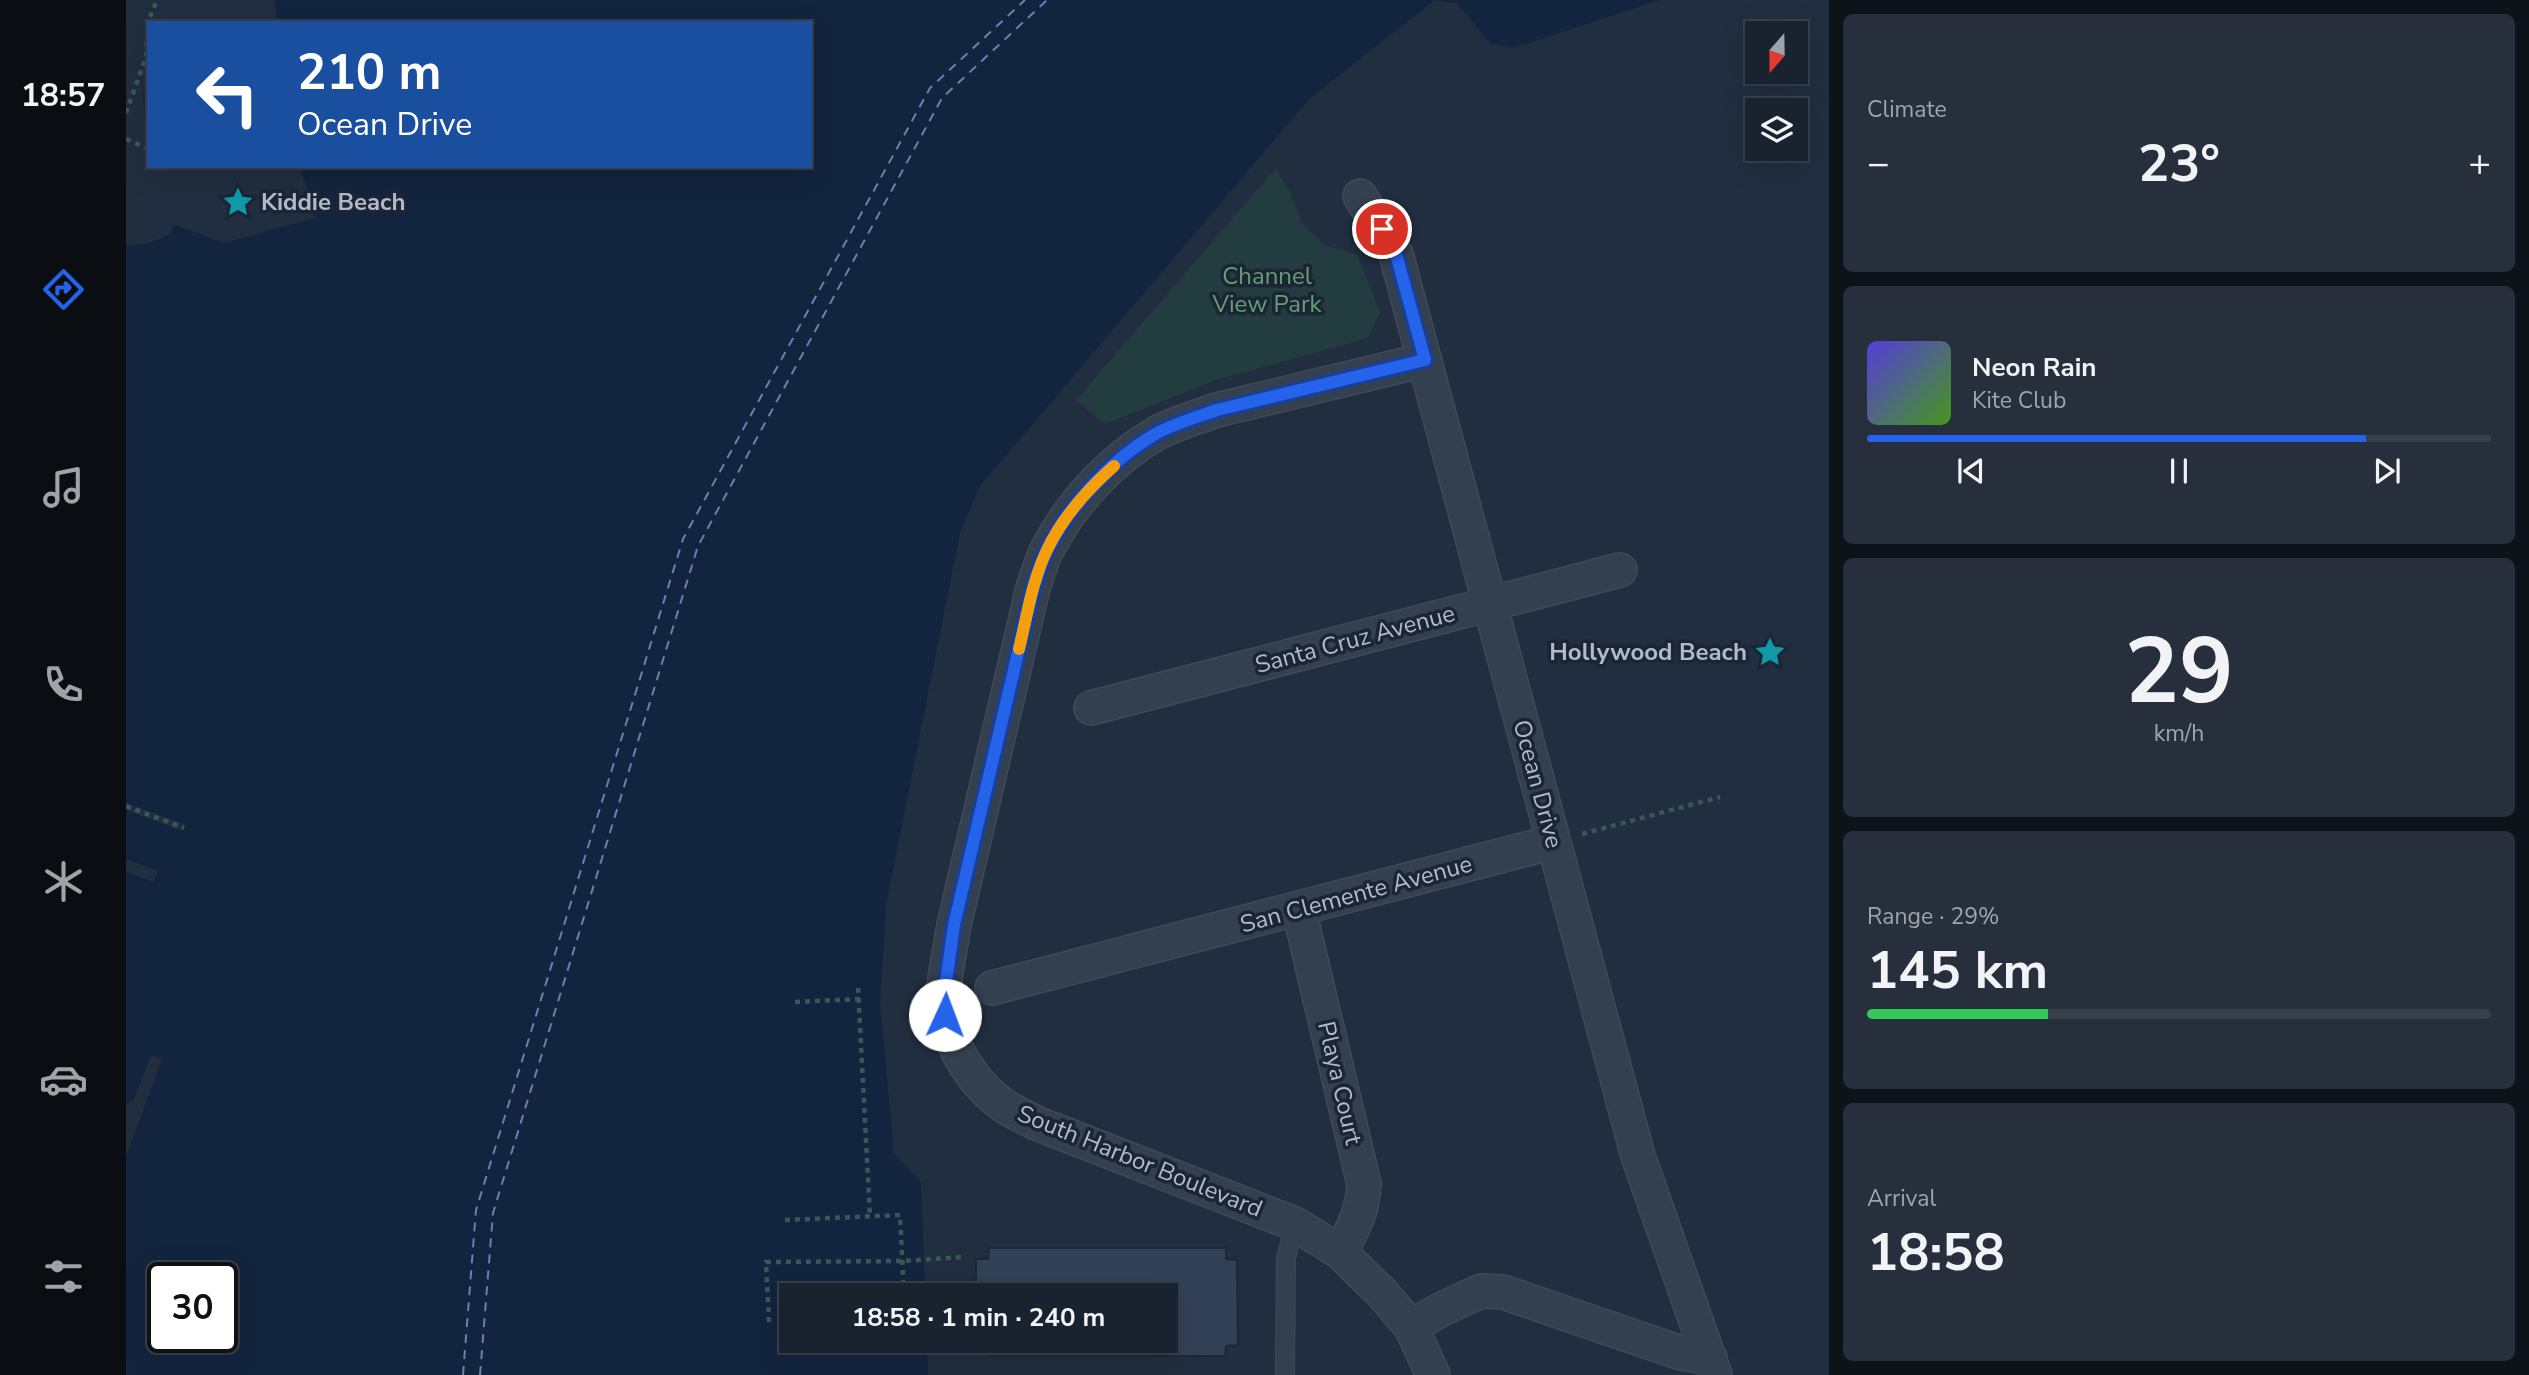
<!DOCTYPE html>
<meta charset="utf-8">
<style>
body{margin:0;font-family:"Nunito Sans",sans-serif;background:#262f3b;color:#f1f3f6;height:100vh;display:flex;flex-direction:column;font-size:26px;white-space:nowrap}
*{box-sizing:border-box;margin:0}
p{font-size:23px;color:#9fa4aa}
.icon{flex:none;width:38px;height:38px;fill:none;stroke:currentColor;stroke-width:2;stroke-linecap:round;stroke-linejoin:round}
.map{position:relative;flex:1;overflow:hidden}
.details{display:flex;flex-direction:column;gap:14px;padding:14px;background:#0e131a;width:700px}
.details>*{flex:none}
.banner{position:absolute;left:21px;top:21px;width:665px;height:147px;border-radius:0px;box-shadow:0 7px 28px #0002,0 0 0 2px #373f4b;background:#1a4fa0;color:#fff;overflow:hidden}
.needle{width:46px;rotate:200deg}
.fabs{position:absolute;left:1619px;top:21px;display:grid;gap:14px}
.fabs a{display:grid;place-items:center;width:63px;height:63px;border-radius:0px;background:#19222f;box-shadow:0 7px 28px #0002,0 0 0 2px #373f4b;font-size:35px}
.speed{position:absolute;left:21px;top:1262px;display:flex;gap:14px;font-size:35px;font-weight:700;text-align:center}
.speed>*{display:grid;place-content:center;width:91px;height:91px;border-radius:50%;background:#19222f;box-shadow:0 7px 28px #0002,0 0 0 2px #373f4b;line-height:1}
.speed .limit{border:4px solid #111;border-radius:10px;background:#fff;color:#111}
.pin{position:absolute;display:grid;place-items:center;width:60px;height:60px;color:#fff;margin:-30px;border:4px solid #fff;border-radius:50%;box-shadow:0 2px 7px #0007}
.me{position:absolute;width:77px;margin:-38px;rotate:2deg;stroke-linejoin:round;filter:drop-shadow(0 0 5px #0008)}
.turn{display:flex;align-items:center;gap:24px;height:147px;padding:0 35px;font-size:32px}
.turn .icon{width:91px;height:91px;stroke-width:2.5}
.turn b{display:block;font-size:49px;line-height:60px}
.big{font-size:52px;font-weight:700;line-height:1.1}
.details .tile{flex:1;display:flex;flex-direction:column;justify-content:center;gap:10px;min-width:0;padding:0 24px;border-radius:10px;background:#262f3b}
.details .dial{align-items:center;gap:0}
.dial b{font-size:91px;line-height:1}
.song{display:flex;align-items:center;gap:21px}
.cover{width:84px;height:84px;border-radius:10px;background:linear-gradient(135deg,hsl(250 70% 55%),hsl(100 70% 35%))}
.played{height:7px;border-radius:4px;background:linear-gradient(90deg,#2563eb 80%,#373f4b 80%)}
.keys{display:flex;justify-content:space-around;direction:ltr}
.heat{display:flex;justify-content:space-between;align-items:center;font-size:38px;direction:ltr}
.charge{height:10px;border-radius:5px;background:linear-gradient(90deg,#34c759 29%,#373f4b 0)}
.trip{position:absolute;left:653px;top:1283px;width:399px;height:70px;border-radius:0px;background:#19222f;box-shadow:0 7px 28px #0002,0 0 0 2px #373f4b;font-weight:700;line-height:70px;text-align:center}
main{display:flex;flex:1;min-height:0}
.menu{display:flex;flex-direction:column;width:126px;justify-content:space-around;align-items:center;background:#0a0e13;color:#9fa4aa}
.menu .icon{width:49px;height:49px}
.menu .current{color:#2563eb}
.menu b{font-size:32px;color:#f1f3f6}
.map>svg:first-child{display:block}
</style>
<main>
<nav class="menu">
<b>18:57</b>
<svg class="icon current" aria-label="directions" viewBox="0 0 24 24"><path d="M12 3l9 9-9 9-9-9zM9 14v-3h6M13 9l2 2-2 2"/></svg>
<svg class="icon" aria-label="music" viewBox="0 0 24 24"><path d="M9 18V5l10-2v13"/><circle cx="6" cy="18" r="3"/><circle cx="16" cy="16" r="3"/></svg>
<svg class="icon" aria-label="phone" viewBox="0 0 24 24"><path d="M5 4h4l2 5-3 2q2 4 5 5l2-3 5 2v4C11 20 4 13 5 4z"/></svg>
<svg class="icon" aria-label="climate" viewBox="0 0 24 24"><path d="M12 3v18M4 7l16 10M4 17L20 7"/></svg>
<svg class="icon" aria-label="car" viewBox="0 0 24 24"><path d="M5 17H2v-5l4-1 3-4h7l3 4 3 1v5h-3M9 17h6M6 11h13"/><circle cx="7" cy="17" r="2"/><circle cx="17" cy="17" r="2"/></svg>
<svg class="icon" aria-label="filters" viewBox="0 0 24 24"><path d="M4 7h16M4 17h16"/><circle cx="9" cy="7" r="2"/><circle cx="15" cy="17" r="2"/></svg>
</nav>
<div class="map">
<svg width="1703" height="1375" viewBox="0 0 1703 1375">
<rect width="100%" height="100%" fill="#212e3f"/>
<!-- green -->
<path fill="#233c40" d="M1150,168l14,24 12,31 23,22 32,10 23,57 -12,26 -152,42 -111,44 -29,-24z"/>
<!-- water -->
<path fill="#13243e" fill-rule="evenodd" d="M149,0h1384l-146,48 -23,-5 -33,-40 -22,-3 -125,98 -331,389 -19,46 -74,372 -6,98 14,151 27,28 4,113h-134v45l136,1 1,34h-802v-1159l30,2 68,25 91,-25 -15,-52h510v-143h-533zM37,1278h59v59h-59z"/>
<!-- pier -->
<path fill="#212e3f" d="M0,213l28,1 2,4 18,7 -4,9 -20,9 -24,3z
M0,803l59,21 -3,7 -56,-21z
M0,859l32,12 -4,11 -28,-10z
M25,1055l11,4 -36,97v-51l8,-6z"/>
<g fill="none" stroke-linecap="round" stroke-linejoin="round">
<!-- ferry -->
<path stroke="#6783ad" stroke-width="2" stroke-dasharray="9 7" stroke-linecap="butt" d="M337,1375l13,-165 207,-671 247,-451 95,-88
M354,1375l13,-162 205,-667 244,-448 105,-98"/>
</g>
<!-- building -->
<path fill="#334156" stroke="#1d2736" stroke-width="2" d="M18,93h5v51h-1z
M863,1248h237v11l11,1 1,85 -12,1 -1,10h-234l-2,-11h-12v-5h189v-45h-190v-36h12z"/>
<g fill="none" stroke-linecap="round" stroke-linejoin="round">
<!-- lane casing -->
<g stroke="#3f4958" stroke-width="20">
<path id="lane" d="M1159,1375l1,-117 9,-34"/>
</g>
<!-- street casing -->
<g stroke="#3f4958" stroke-width="36">
<path id="street" d="M1234,196l36,58 242,902 77,219
M1299,360l-208,50c-20,7 -41,13 -60,23 -45,26 -85,69 -109,115 -7,12 -10,27 -15,40l-79,337c-4,27 -14,65 -9,91 7,33 30,70 58,89 10,7 23,12 33,18l259,101 45,28 42,41 29,34 22,48
M965,708l529,-138
M1173,910l65,274c-1,27 -11,45 -24,68
M866,988l561,-146
M1285,1327l29,-17 41,-19 22,1 178,61 29,5"/>
</g>
<!-- path -->
<path stroke="#3c5658" stroke-width="4.5" stroke-dasharray="5 5" stroke-linecap="butt" d="M0,113l20,-56 2,-35 9,-22
M0,139l23,10
M0,806l58,22
M1456,834l138,-37
M732,988l12,228
M669,1002l64,-3
M659,1220l115,-5 4,80
M643,1322l-3,-60 137,-1 60,-4"/>
<!-- lane -->
<use href="#lane" stroke="#35404f" stroke-width="18"/>
<!-- street -->
<use href="#street" stroke="#35404f" stroke-width="33"/>
</g>
<g fill="none" stroke-linecap="round" stroke-linejoin="round">
<!-- route casing -->
<g stroke="#184099" stroke-width="18">
<path id="route" d="M819,1015l1,-33 8,-57 79,-336c5,-14 8,-28 15,-41 24,-46 64,-89 109,-115 19,-10 40,-16 60,-23l208,-50 -29,-106 -14,-25"/>
</g>
<!-- route -->
<use href="#route" stroke="#2563eb" stroke-width="12"/>
<!-- slow -->
<path stroke="#f59e0b" stroke-width="12" d="M893,649c8,-33 13,-68 28,-99 15,-32 41,-61 67,-84"/>
</g>
<!-- icons -->
<defs>
<g id="sight-bare" transform="scale(2.415)"><path d="M0-6L1.8-2.2L6-1.7L2.9 1.2L3.7 5.4L0 3.3L-3.7 5.4L-2.9 1.2L-6-1.7L-1.8-2.2Z" fill="#0f9aa8" stroke="#1b2534" stroke-width="2.5" paint-order="stroke"/></g>
</defs>
<g fill-rule="evenodd">
<use href="#sight-bare" x="112" y="202"/>
<use href="#sight-bare" x="1644" y="652"/>
</g>
<g text-anchor="middle" stroke-width="7" stroke-linejoin="round" paint-order="stroke">
<!-- poi labels -->
<g font-size="24" font-weight="bold" fill="#b1baca" stroke="#1b2534" text-anchor="start">
<text x="135" y="210">Kiddie Beach</text>
<text x="1621" y="660" text-anchor="end">Hollywood Beach</text>
</g>
<!-- park labels -->
<g font-size="24" fill="#669e74" stroke="#1b2534">
<text x="1141" y="284">Channel<tspan x="1141" dy="28">View Park</tspan></text>
</g>
<!-- street labels -->
<g font-size="24" fill="#b1baca" stroke="#1b2534">
<text transform="translate(1229 639) rotate(-15)" y="8">Santa Cruz Avenue</text>
<text transform="translate(1412 784) rotate(75)" y="8">Ocean Drive</text>
<text transform="translate(1230 894) rotate(-15)" y="8">San Clemente Avenue</text>
<text transform="translate(1214 1083) rotate(77)" y="8">Playa Court</text>
<text transform="translate(1014 1161) rotate(22)" y="8">South Harbor Boulevard</text>
</g>
</g>
</svg>
<div class="fabs">
<a><svg class="needle" viewBox="-14 -14 28 28"><path d="M0-13l5 13h-10z" fill="#e53935"/><path d="M0 13l5-13h-10z" fill="#9fa4aa"/></svg></a>
<a><svg class="icon" aria-label="layers" viewBox="0 0 24 24"><path d="M12 4l9 5-9 5-9-5zM3 14l9 5 9-5"/></svg></a>
</div>
<div class="speed"><div class="limit">30</div></div>
<div class="pin" style="left:1256px;top:229px;background:#d93025"><svg class="icon" aria-label="arrive" viewBox="0 0 24 24"><path d="M6 21V4h12l-3 4 3 4H6"/></svg></div>
<svg class="me" style="left:819px;top:1015px" viewBox="-20 -20 40 40"><circle r="19" fill="#fff"/><path d="M0-13L10 11 0 6-10 11z" fill="#2563eb"/></svg>
<div class="trip">18:58 · 1 min · 240 m</div>
<div class="banner">
<div class="turn"><svg class="icon" aria-label="left" viewBox="0 0 24 24"><path d="M17 20v-9H6M10 6l-5 5 5 5"/></svg><div><b>210 m</b>Ocean Drive</div></div>
</div>
</div>
<section class="details">
<div class="tile"><p>Climate</p>
<div class="heat"><a>−</a><b class="big">23°</b><a>+</a></div>
</div>
<div class="tile">
<div class="song"><i class="cover"></i><div><b>Neon Rain</b><p>Kite Club</p></div></div>
<div class="played"></div>
<div class="keys"><svg class="icon" aria-label="previous" viewBox="0 0 24 24"><path d="M18 5L8 12l10 7zM5 5v14"/></svg><svg class="icon" aria-label="pause" viewBox="0 0 24 24"><path d="M8 5v14M16 5v14"/></svg><svg class="icon" aria-label="next" viewBox="0 0 24 24"><path d="M6 5l10 7-10 7zM19 5v14"/></svg></div>
</div>
<div class="tile dial"><b>29</b><p>km/h</p></div>
<div class="tile"><p>Range · 29%</p><b class="big">145 km</b><div class="charge"></div></div>
<div class="tile"><p>Arrival</p><b class="big">18:58</b></div>
</section>
</main>
